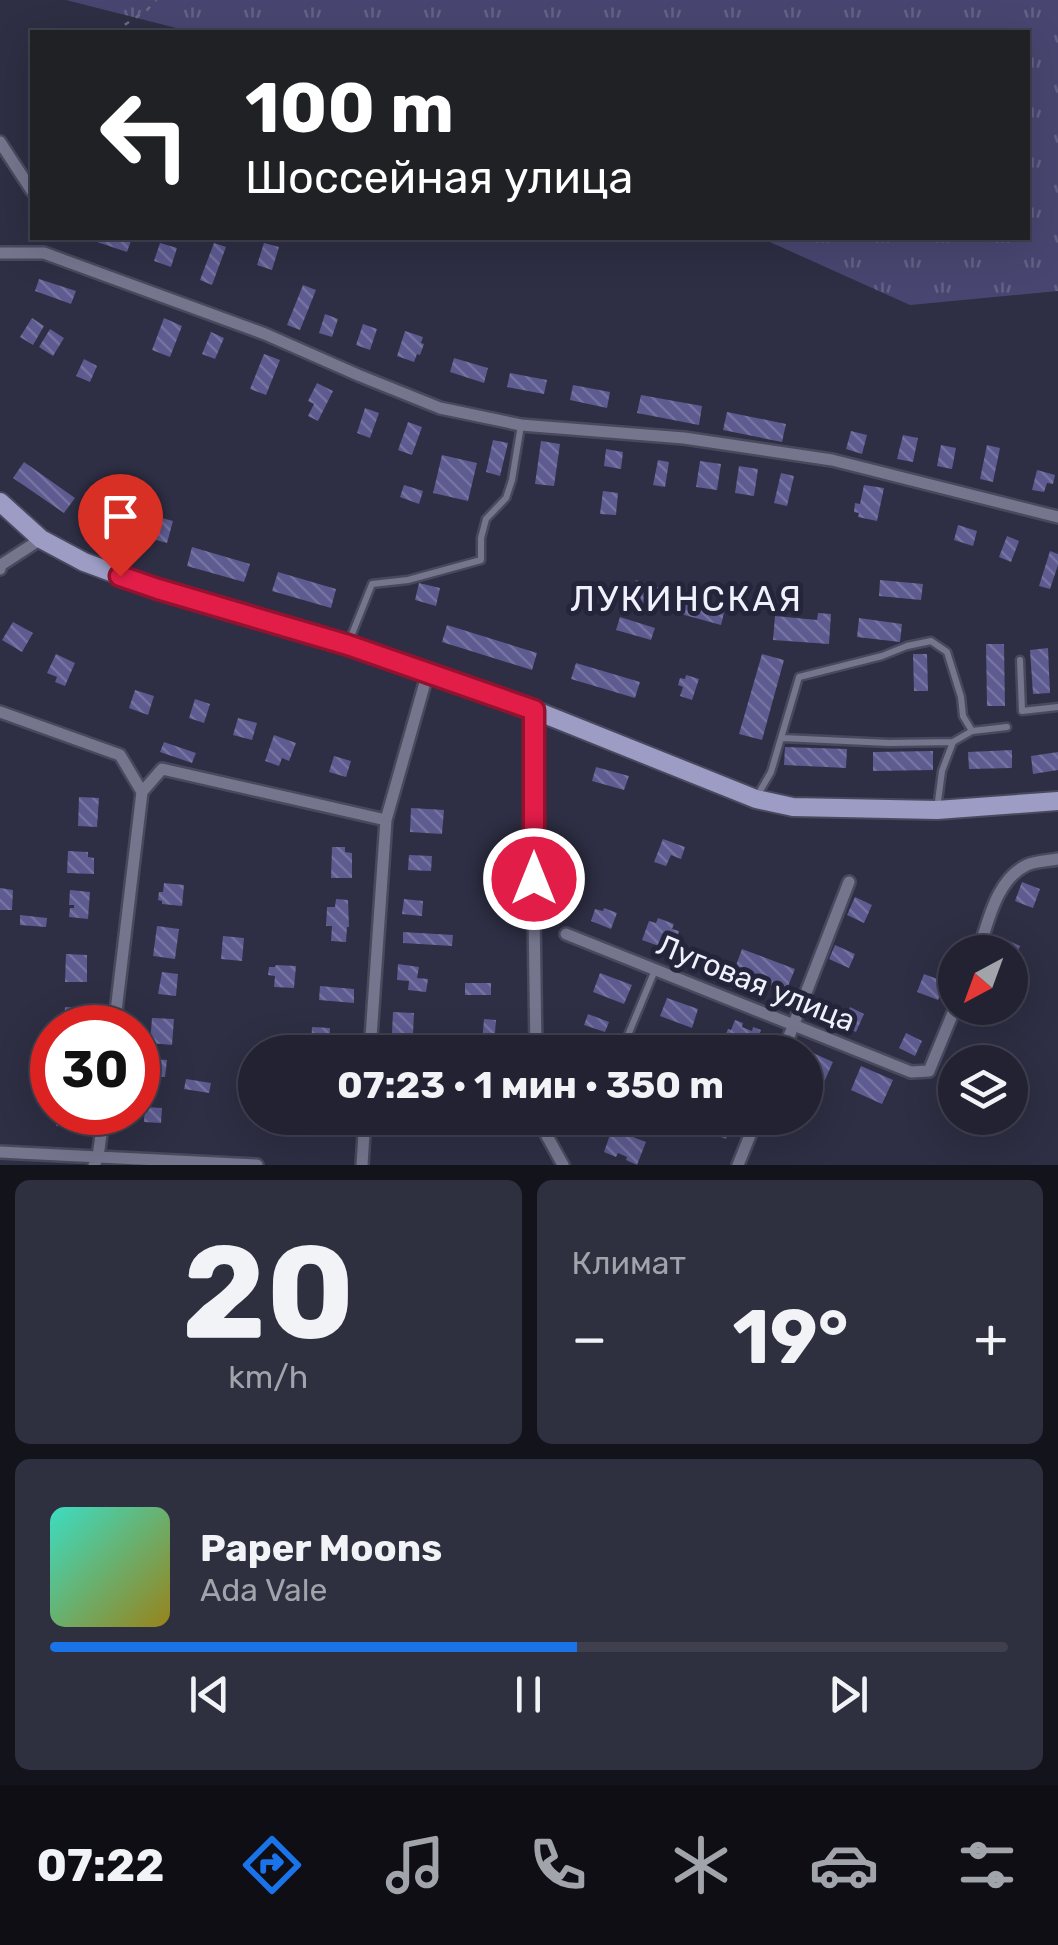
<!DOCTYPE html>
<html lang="ru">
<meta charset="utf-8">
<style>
body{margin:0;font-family:Rubik,sans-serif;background:#2e2f3f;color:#f1f3f6;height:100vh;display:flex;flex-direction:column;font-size:38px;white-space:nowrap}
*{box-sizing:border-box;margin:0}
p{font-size:32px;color:#a2a4ac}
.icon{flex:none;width:55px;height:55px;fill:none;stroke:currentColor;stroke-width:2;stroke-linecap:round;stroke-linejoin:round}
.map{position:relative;height:1165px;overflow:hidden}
.panel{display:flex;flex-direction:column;gap:15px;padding:15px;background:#13131c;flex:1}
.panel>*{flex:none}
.top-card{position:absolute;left:30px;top:30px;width:1000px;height:210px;border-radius:0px;box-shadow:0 10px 40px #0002,0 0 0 2px #3f3f4e;background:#202124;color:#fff;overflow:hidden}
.needle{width:65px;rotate:221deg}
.tools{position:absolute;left:938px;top:935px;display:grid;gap:20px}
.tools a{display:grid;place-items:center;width:90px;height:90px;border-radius:50%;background:#223;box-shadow:0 10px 40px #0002,0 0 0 2px #3f3f4e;font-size:50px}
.speed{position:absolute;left:30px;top:1005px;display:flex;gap:20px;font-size:50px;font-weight:700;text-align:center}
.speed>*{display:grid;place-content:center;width:130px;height:130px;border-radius:50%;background:#223;box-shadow:0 10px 40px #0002,0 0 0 2px #3f3f4e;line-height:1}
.speed .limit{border:15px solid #d22;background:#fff;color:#111}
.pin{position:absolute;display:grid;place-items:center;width:85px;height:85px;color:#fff;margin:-102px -42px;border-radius:50% 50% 50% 0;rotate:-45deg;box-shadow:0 0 10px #0007}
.pin .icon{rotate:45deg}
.me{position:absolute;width:110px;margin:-55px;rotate:0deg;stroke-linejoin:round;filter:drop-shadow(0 0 8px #0008)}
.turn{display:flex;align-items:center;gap:35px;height:210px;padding:0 50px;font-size:45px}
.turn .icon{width:130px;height:130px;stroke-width:2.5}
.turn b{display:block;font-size:70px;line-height:85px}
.big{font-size:75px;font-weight:700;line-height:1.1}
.panel .widget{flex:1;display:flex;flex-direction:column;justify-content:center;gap:15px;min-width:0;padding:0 35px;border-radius:15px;background:#2e2f3f}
.panel .dial{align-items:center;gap:0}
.dial b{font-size:130px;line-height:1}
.song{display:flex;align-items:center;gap:30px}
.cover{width:120px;height:120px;border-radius:15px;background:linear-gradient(135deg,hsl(170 70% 55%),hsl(50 70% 35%))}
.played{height:10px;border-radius:5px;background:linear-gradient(90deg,#1a73e8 55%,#3f3f4e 55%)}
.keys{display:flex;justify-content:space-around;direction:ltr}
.heat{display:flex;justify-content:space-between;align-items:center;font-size:55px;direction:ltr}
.panel .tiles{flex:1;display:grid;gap:15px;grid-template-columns:1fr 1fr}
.widget:last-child{grid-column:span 2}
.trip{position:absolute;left:238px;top:1035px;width:585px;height:100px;border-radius:50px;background:#223;box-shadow:0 10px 40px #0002,0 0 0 2px #3f3f4e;font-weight:700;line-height:100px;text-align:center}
.tabs{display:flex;height:160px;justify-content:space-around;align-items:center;background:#0e0e14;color:#a2a4ac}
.tabs .icon{width:70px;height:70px}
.tabs .selected{color:#1a73e8}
.tabs b{font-size:45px;color:#f1f3f6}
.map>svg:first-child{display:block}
</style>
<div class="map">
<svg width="1058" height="1165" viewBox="0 0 1058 1165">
<defs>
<pattern id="grass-tufts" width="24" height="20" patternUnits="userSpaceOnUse" patternTransform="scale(2.5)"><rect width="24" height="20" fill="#484670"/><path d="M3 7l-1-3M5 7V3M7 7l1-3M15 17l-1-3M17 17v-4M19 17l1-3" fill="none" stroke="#636185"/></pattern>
<pattern id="building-back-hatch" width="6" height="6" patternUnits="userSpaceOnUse" patternTransform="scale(2.5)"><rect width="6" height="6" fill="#5d5b90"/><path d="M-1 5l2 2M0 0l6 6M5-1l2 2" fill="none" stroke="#7573a0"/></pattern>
</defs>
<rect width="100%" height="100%" fill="#2e2e44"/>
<!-- grass -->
<path fill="url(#grass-tufts)" d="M66,0h992v291l-148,14 -149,-67h267v-206h-836z"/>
<!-- building -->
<path fill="url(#building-back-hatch)" d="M85,238h47l-5,14z
M160,243l17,5 -6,19 -17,-6z
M214,243l12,4 -14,38 -12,-5z
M264,243l15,4 -7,23 -15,-5z
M39,279l37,12 -5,13 -36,-13z
M303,285l13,5 -16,40 -13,-5z
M325,314l13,5 -6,18 -13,-4z
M32,318l12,8 -11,19 -13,-8z
M164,318l18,8 -12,31 -18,-7z
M363,324l14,5 -7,21 -14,-5z
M50,329l14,9 -11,18 -14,-9z
M405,331l18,6 -2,6 3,1 -4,11 -3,-1 -3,8 -17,-6z
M211,332l13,6 -9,21 -13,-5z
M264,354l16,6 -14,35 -16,-6z
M454,358l34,10 -4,15 -34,-11z
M84,359l13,7 -7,16 -14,-6z
M510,373l37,7 -3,14 -37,-7z
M317,383l16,8 -15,30 -10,-5 6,-12 -6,-3z
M573,385l37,7 -3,16 -37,-8z
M641,395l61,11 -3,19 -62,-12z
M365,408l14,5 -9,25 -13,-5z
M727,412l59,12 -4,18 -59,-12z
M408,422l14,5 -10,28 -14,-5z
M851,431l16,4 -5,19 -16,-5z
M903,435l15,3 -5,24 -16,-3z
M493,440l15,3 -8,33 -14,-4z
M541,441l19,3 -6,42 -19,-2z
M941,445l15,3 -4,21 -15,-3z
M987,445l13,3 -7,34 -13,-3z
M606,449l17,3 -2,17 -17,-3z
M442,455l35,8 -9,38 -35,-8z
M658,460l11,2 -4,25 -12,-2z
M700,461l21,3 -4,26 -21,-3z
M24,462l51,36 -11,15 -51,-35z
M739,466l19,3 -4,27 -19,-3z
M1037,470l18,5 -2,9 -6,-1 -3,9 -12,-2z
M781,473l13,3 -7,30 -13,-3z
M404,485l19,6 -4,13 -19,-7z
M864,485l20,3 -7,33 -19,-4 1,-4 -5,-1 1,-9 5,1z
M603,491l15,2 -2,22 -16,-1z
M118,506l55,15 -6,22 -55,-15z
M958,525l19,6 -4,15 -19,-6z
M1007,536l12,5 -8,21 -12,-5z
M192,547l58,17 -6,18 -57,-16z
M1050,551l8,3v11l-8,24 -11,-3z
M278,572l58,17 -5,19 -59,-17z
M636,580l25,8 -6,19 -25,-7z
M880,580l43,4 -2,16 -42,-4z
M419,583l21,5 -4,18 -21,-6z
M685,599l40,10 -4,16 -40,-11z
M818,613l13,1 -2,30 -56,-4 2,-24 42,4z
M620,617l35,11 -4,12 -35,-10z
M859,618l43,6 -2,18 -43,-5z
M13,622l20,11 -11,19 -20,-12z
M447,625l90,28 -5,17 -90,-28z
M986,644h18l1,62h-18z
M1048,648l2,45 -17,1 -3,-44z
M56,654l19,9 -10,23 -10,-4 2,-5 -10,-4z
M762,654l22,6 -22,80 -23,-6z
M913,654h14l1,37h-14z
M576,663l64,19 -5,16 -64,-19z
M686,675l13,4 -7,21 -12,-4 3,-9 -5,-2 2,-7 5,1z
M135,690l19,6 -6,19 -19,-7z
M195,699l15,5 -6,19 -15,-5z
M238,718l19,5 -5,17 -19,-5z
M274,735l22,8 -7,18 -7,-3 -3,8 -14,-5z
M164,742l32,11 -4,10 -32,-11z
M785,747l62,2 -1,19 -62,-3z
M1012,750v18l-43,1 -1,-17z
M933,751v19l-60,1v-19z
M1058,752v18l-25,4 -2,-18z
M334,756l17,5 -5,16 -17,-5z
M596,767l33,9 -5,14 -32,-9z
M79,797l20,1 -2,29 -19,-1z
M411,808l33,2 -2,24 -32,-2z
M663,839l22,8 -4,12 -10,-4 -5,11 -12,-4z
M332,847h13v5l7,1v25h-21z
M68,851l20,1v5l6,1v16l-27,-1z
M409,855l23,1 -1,15 -23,-1z
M1022,882l18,7 -7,19 -18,-7z
M164,883l20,2 -2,21 -20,-2v-3l-4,-1 1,-8h4z
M0,888l13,2 -1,20h-12z
M70,890l20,2 -2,27 -19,-2 1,-9h4v-3h-5z
M855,897l17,8 -8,18 -17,-8z
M336,899l12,1 1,27h-2l-1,15 -15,-1 1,-15h-6l1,-19h8z
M404,899l19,2 -1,15 -20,-2z
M604,908l13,5 -6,16 -20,-8 4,-12 8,2z
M20,915l27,3 -1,9 -26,-2z
M658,918l16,6 -2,5 7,2 -6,20 -31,-11 7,-19 7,2z
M157,926l22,3 -4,30 -22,-3z
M403,932l50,3 -1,11 -49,-3z
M223,936l21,2 -2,23 -21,-2z
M1000,937l20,9 -6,14 -4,-2v-6h-16z
M835,945l20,9 -6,14 -20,-9z
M742,949l53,20 -9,22 -52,-20z
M66,954l21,1v27h-22z
M398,964l21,3 -2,11 11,1 -2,13 -18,-2 1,-9 -12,-1z
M276,965l20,1 -2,22 -20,-1 1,-11 -7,-1 1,-8h6z
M162,972l16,2 -2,22 -18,-2z
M600,973l32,12 -8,19 -31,-12z
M924,974l21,8 -7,18 -21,-8z
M465,983h26v12h-26z
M320,986l34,3v14l-35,-3z
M667,998l31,11 -6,19 -32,-12z
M65,1007l17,1 -1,17 -17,-1z
M850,1007l14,7 -8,18 -14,-6z
M974,1008h18l-7,18 -16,-6z
M393,1012l21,1 -1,21 -21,-1z
M588,1014l21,8 -4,10 -21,-7z
M152,1018l22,1 -2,26 -22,-2z
M484,1019l12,1 -2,25 -12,-2z
M735,1020l8,3 -1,4 10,4 1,-4 8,3 -4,10 5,3 -4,9h-8l-27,-11 5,-12 3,1z
M312,1027l18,1 -1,22 -18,-1z
M906,1033l16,8 -7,15 -16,-8z
M811,1052l22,10 -9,20 -19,-9v-8z
M154,1059l13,1 -2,17 -19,-2 1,-13 6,1z
M861,1066l32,14 -11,24 -31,-14z
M186,1079l25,4 -2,10 -25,-4z
M145,1107l17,1 -1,15 -17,-1z
M56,1112h19l-1,15 -18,-1z
M389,1118h23l-1,12 -23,-2z
M714,1118h21l-9,21 -18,-7z
M612,1129l34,13 -9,23 -11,-5 1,-3 -9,-4 -2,4 -12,-5z"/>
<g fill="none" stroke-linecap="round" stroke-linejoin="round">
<!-- lane casing -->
<g stroke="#49495e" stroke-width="11">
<path id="lane" d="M348,644l24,-60 36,-4 73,-20v-22l5,-19 20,-21 6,-18 9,-55
M1020,660l2,51 36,-4
M782,738l107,5 64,-1 19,-11 35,-4
M756,798l15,-26 28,-95 83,-21 25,-10 24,-5 16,11 14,45 2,19 9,15
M937,809l5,-38 11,-29
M621,1052l34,-82"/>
</g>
<!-- street casing -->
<g stroke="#49495e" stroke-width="16">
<path id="street" d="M0,142l32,49
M0,253h44l221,81 93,41 82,33 81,17 163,13 148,22 226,57
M0,569l1,-4 40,-26
M534,710v203l2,139
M0,712l120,43 22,37 20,-23 224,51
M566,934l345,138 18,-1 26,-63
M978,952c10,-29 18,-73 49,-87 9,-4 21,-4 31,-6
M114,1028l28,-236
M370,1052l16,-232 42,-148
M783,1052l66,-170
M544,1118l3,18 16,29
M0,1152l257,13
M94,1165l4,-8 6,-45
M362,1165l3,-47
M738,1165l19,-47"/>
</g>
<!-- secondary casing -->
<g stroke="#49495e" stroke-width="22">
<path id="secondary" d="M0,502l41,37 43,23 73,27 191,56 80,27 106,38 222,89 37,8 144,3 121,-9"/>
</g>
<!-- path -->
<path stroke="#6b6b7e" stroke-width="2.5" stroke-dasharray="5 8" stroke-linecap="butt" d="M114,32l33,-22 9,-10"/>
<!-- lane -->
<use href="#lane" stroke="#75768e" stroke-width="6"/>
<!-- street -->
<use href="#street" stroke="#75768e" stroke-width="11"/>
<!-- secondary -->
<use href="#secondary" stroke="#9c9cc4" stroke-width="18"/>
</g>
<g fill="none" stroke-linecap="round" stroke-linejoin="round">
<!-- route casing -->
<g stroke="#92132f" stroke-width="25">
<path id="route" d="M120,576l38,13 190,56 186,65v169"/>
</g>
<!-- route -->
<use href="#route" stroke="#e11d48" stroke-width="18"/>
</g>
<g text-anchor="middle" stroke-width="10" stroke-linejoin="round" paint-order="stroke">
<!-- street labels -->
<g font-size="30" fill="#f1f1fd" stroke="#24243a">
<text transform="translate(756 983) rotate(22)" y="10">Луговая улица</text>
</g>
<!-- quarter labels -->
<g font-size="35" letter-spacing="2.5" fill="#f1f1fd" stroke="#24243a">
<text x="687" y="611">ЛУКИНСКАЯ</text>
</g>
</g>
</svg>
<div class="tools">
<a><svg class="needle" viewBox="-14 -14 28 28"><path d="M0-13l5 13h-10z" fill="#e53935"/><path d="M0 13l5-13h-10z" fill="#a2a4ac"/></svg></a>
<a><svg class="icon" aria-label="layers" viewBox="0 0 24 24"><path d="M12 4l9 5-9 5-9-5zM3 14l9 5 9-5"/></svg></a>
</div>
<div class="speed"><div class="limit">30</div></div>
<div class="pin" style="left:120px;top:576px;background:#d93025"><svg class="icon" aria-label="arrive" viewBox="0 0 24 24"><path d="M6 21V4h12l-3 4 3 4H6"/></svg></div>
<svg class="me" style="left:534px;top:879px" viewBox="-20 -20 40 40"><circle r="17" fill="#e11d48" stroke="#fff" stroke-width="3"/><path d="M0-11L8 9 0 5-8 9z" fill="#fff"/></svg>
<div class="trip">07:23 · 1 мин · 350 m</div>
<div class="top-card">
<div class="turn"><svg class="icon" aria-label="left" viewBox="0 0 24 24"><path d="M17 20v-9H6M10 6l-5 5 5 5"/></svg><div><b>100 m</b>Шоссейная улица</div></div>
</div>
</div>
<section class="panel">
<div class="tiles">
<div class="widget dial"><b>20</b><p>km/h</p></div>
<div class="widget"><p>Климат</p>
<div class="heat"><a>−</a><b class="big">19°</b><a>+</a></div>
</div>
<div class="widget">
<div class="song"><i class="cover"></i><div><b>Paper Moons</b><p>Ada Vale</p></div></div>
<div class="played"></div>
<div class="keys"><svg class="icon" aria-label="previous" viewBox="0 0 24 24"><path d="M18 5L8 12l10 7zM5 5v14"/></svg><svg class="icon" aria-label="pause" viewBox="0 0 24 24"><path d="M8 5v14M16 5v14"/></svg><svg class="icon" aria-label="next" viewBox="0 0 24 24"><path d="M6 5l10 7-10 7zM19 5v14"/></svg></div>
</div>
</div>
</section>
<nav class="tabs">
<b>07:22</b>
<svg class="icon selected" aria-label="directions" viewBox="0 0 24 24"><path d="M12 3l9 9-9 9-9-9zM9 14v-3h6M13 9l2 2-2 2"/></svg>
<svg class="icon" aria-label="music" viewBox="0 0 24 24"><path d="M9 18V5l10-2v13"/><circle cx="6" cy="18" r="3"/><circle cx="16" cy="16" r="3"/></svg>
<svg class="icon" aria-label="phone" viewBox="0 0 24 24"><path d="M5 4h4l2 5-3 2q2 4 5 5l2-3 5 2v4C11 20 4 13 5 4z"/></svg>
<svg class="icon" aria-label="climate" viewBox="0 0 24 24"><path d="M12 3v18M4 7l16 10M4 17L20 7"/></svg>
<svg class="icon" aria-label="car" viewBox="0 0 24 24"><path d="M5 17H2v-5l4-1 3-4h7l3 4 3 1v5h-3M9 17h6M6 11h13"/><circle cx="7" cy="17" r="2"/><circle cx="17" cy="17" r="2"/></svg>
<svg class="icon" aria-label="filters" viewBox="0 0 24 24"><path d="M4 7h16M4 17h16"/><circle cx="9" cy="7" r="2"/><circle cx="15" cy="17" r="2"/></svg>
</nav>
